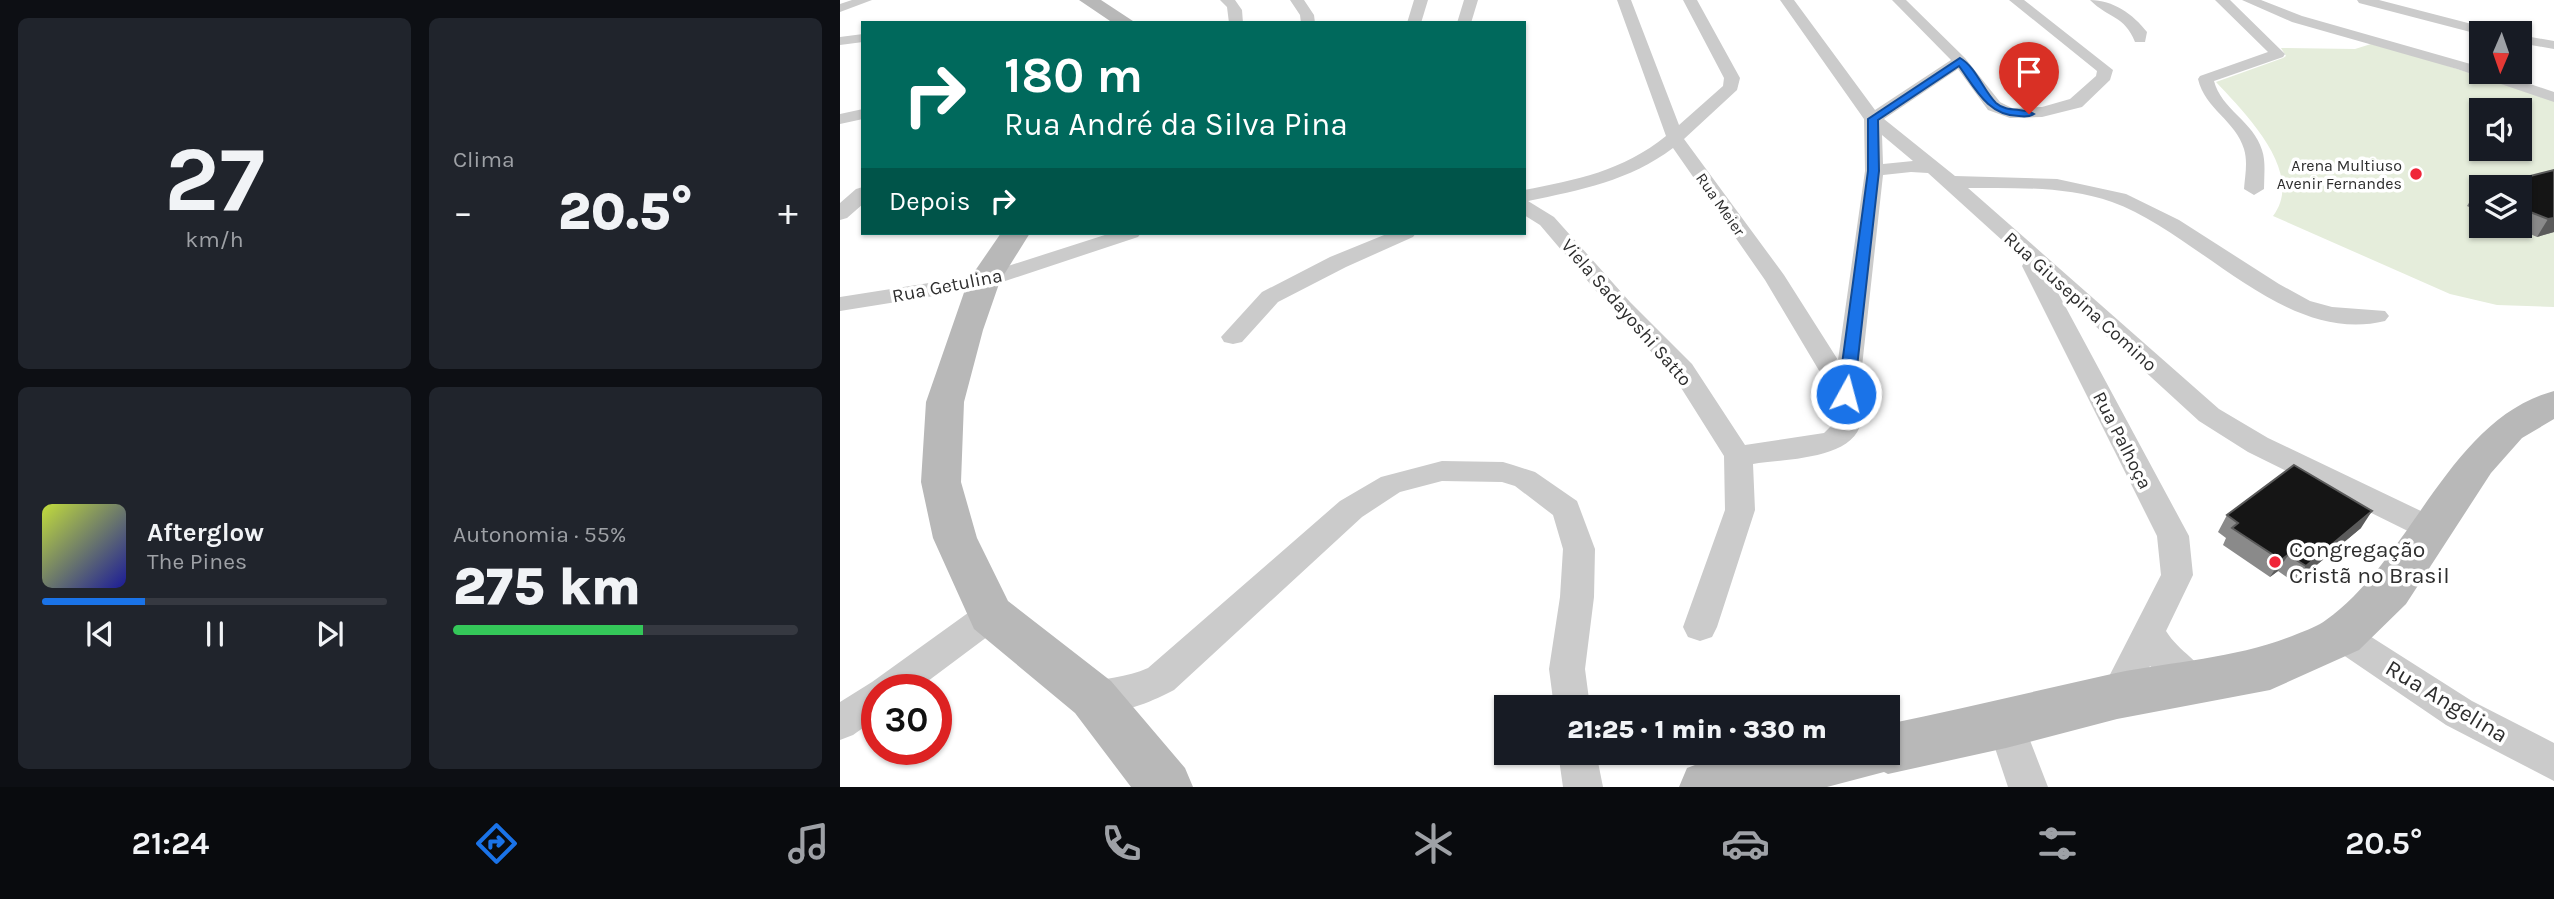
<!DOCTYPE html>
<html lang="pt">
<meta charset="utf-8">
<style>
body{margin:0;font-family:Karla,sans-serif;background:#20242c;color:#f1f3f6;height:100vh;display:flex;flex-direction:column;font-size:26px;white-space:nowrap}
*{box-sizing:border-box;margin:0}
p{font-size:23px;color:#9ea1a6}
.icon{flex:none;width:38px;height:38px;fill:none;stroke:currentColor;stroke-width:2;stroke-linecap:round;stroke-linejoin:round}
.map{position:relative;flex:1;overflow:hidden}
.sheet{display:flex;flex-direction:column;gap:18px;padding:18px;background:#0d0f14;width:840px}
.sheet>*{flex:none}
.guide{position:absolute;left:21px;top:21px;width:665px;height:214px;border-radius:0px;box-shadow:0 2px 5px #0004;background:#00695c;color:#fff;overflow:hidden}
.needle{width:46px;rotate:182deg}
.buttons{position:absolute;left:1629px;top:21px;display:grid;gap:14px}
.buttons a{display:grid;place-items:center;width:63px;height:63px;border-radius:0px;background:#171b24;box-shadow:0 2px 5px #0004;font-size:35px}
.speed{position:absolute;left:21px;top:674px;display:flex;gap:14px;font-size:35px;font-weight:700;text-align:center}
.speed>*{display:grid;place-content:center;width:91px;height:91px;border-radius:50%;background:#171b24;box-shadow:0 2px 5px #0004;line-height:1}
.speed .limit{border:10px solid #d22;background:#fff;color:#111}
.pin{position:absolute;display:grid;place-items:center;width:60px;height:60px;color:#fff;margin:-72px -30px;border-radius:50% 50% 50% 0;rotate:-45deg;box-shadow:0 0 7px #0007}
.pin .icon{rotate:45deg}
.me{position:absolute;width:77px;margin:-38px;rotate:7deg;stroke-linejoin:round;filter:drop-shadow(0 0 5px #0008)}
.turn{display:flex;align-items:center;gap:24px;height:147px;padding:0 28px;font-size:32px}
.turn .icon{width:91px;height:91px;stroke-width:2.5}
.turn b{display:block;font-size:49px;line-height:60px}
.then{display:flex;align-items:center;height:66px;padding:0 28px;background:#0003;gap:14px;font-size:26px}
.big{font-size:52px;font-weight:800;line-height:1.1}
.sheet .card{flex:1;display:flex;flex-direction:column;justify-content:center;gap:10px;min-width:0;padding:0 24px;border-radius:10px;background:#20242c}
.sheet .dial{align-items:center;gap:0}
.dial b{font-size:91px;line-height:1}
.song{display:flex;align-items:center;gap:21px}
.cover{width:84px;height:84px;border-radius:10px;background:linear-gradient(135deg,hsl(70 70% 55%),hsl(240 70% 35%))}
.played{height:7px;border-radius:4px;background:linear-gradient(90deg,#1a73e8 30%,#363941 30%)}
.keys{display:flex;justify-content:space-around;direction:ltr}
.heat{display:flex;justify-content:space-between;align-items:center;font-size:38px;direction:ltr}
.charge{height:10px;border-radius:5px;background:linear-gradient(90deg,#34c759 55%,#363941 0)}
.sheet .tiles{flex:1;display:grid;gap:18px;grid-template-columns:repeat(2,1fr)}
.trip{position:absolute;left:654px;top:695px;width:406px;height:70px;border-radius:0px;background:#171b24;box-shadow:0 2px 5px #0004;font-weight:800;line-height:70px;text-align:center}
.tab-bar{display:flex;height:112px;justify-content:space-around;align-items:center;background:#090b0e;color:#9ea1a6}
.tab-bar .icon{width:49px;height:49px}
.tab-bar .selected{color:#1a73e8}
.tab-bar b{font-size:32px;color:#f1f3f6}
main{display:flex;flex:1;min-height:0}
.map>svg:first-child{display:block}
</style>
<main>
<section class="sheet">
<div class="tiles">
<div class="card dial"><b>27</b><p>km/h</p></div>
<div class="card"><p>Clima</p>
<div class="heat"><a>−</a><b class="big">20.5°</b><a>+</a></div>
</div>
<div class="card">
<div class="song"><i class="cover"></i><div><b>Afterglow</b><p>The Pines</p></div></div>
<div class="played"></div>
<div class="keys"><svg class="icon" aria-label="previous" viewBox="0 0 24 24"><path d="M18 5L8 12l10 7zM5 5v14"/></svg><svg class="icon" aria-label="pause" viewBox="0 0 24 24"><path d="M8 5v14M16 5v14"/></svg><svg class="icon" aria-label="next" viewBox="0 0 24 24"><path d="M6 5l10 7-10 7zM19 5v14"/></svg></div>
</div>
<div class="card"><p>Autonomia · 55%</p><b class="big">275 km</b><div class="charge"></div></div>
</div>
</section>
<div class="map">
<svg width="1714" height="787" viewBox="0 0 1714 787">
<rect width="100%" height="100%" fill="#fff"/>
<!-- green -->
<path fill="#e5eddb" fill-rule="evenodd" d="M1531,44l56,15 127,42v206l-57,-2 -47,-11 -177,-78c33,-43 -29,-104 -57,-134l67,-24 3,-2 -5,-8 74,1zM1642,110h38v39h-38zM1642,187h38v39h-38z"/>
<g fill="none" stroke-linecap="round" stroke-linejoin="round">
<!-- street -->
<path fill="#cbcbcb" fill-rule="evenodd" d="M12,0h20l-32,12v-8z
M380,0h15l7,10 1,13h-14l-2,-16z
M450,0h14l10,15 1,8h-14l-1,-8z
M574,0h14l-7,23h-14z
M624,0h14l-7,23h-14z
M777,0h14l48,125 44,-39 1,-8 -41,-78h14l43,78 -3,12 -53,49 100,136 54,85 27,-189 -1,-52 -84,-119h14l81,110 76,-50 -59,-60h14l59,58 35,44 12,6 30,-1 28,-8 26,-23 1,-5 -88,-71h15l89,70 -3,10 -28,27 -40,10 -32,1 -22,-8 -30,-41 -74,50 71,57 102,3 69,15 53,26 100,64 31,17 22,6 53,4 4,5 -4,5c-100,25 -186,-88 -273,-119 -46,-16 -96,-14 -144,-14l251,221 49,29 176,84 4,8 -4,8 -11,4 -11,-4 -174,-86 -49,-31 -142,-130 132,245 4,39 -27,56c13,21 36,31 46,52l-5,11 -13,5 -13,-5 -31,-28 -20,41 -13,5 -13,-5 -5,-11 62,-121 -4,-39 -135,-270 3,-5 -97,-88 -17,-1 -28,3 -24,219c1,9 4,19 2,28 -7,38 -78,37 -108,42l2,46 -38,117 -5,10 -12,4 -12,-4 -5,-10 42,-117 -1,-54 -51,-81 -59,-63 -74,-87 -16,-10v-25c52,-10 99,-19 142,-54zM1042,135l31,26 -30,3zM833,148l92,132 68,114v30l-9,9 -79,12 -53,-81 -62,-62 -76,-85 -26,-16c53,-11 101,-20 145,-53z
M1250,0c23,0 43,14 57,32l-2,10h-10c-11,-27 -26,-23 -45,-42z
M1375,0h15l55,54 -2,3 -69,24c7,28 40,41 48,69 4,12 2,26 2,39l-10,6 -10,-6c1,-13 4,-27 0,-40 -8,-28 -39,-40 -46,-70l2,-3 68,-24z
M1402,0h19l41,16 165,47 15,4v5h12l60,20v10l-97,-33 -165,-47z
M1517,0h22l116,30 2,3 -15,2 -123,-32z
M23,34v8l-23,3v-8z
M1680,35l34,6v8l-34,-6z
M23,109v10l-23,5v-10z
M23,187v17l-16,14 -7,2v-17l16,-14z
M271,233h30l-3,4 -154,51 -144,23v-14l140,-22z
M549,233h27l-3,4 -67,30 -68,35 -36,40 -9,2 -9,-2 -3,-5 41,-45 68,-35z
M602,461l61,1 10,3 22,7 42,29 18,48 -1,48 -9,72 5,38h-36l-5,-38 11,-72 3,-48 -10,-34 -38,-29 -13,-4 -60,-1 -42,11 -38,25 -188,173c-27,14 -64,30 -94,18l-5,-11 5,-11c23,-9 47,-8 68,-18l192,-167 41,-24z
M151,601l12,4 5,10 -5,10 -87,65h-39v28l-24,17 -13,5v-38l32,-20 107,-77z
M1502,622l12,4 118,75 82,42v38l-108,-56 -116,-79 -5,-10 5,-10z
M1166,707l13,5 29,75h-40l-21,-63 6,-12z
M718,752h38l7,35h-40z"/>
<!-- secondary -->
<path fill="#b8b8b8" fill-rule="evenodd" d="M239,0h22l35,23h-23z
M161,233h29l-30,48 -17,49 -19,72 -3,80 16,56 31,63 103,80 74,87 8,19h-62l-56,-74 -101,-84 -41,-91 -12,-56 5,-80 42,-121z
M1714,391v28l-32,19 -31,35 -85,131 -47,46 -89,40 -153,29 -111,29 -118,26 -4,-2 -57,15h-148l8,-19c63,-25 135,-16 201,-16v-28c77,-16 152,-34 228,-51 61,-12 124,-15 181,-39 10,-4 21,-8 29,-14 87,-62 122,-200 228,-229z"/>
</g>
<!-- wall -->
<path fill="#8a8a8a" d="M1714,170v62l-17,5 -25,-11h8v-39z
M1642,189v24l-15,-7 10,-16z
M1387,515l134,13 -66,55 -17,-12 -8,6 -47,-32 3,-7 -8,-6z"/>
<!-- shaded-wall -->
<path fill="#5b5b5b" d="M1714,218v14l-17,5 11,-18z
M1532,511l-11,17 -66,55 11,-17z
M1448,555l-10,16 -8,6 11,-17z"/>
<!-- building -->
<path fill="#151515" stroke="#5b5b5b" stroke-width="2" d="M1714,170v48l-6,1 -28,-11v-21h-33z
M1454,465l78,46 -66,55 -18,-11 -7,5 -49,-32 6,-5 -11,-8z"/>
<!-- route -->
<path fill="#1a73e8" stroke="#114b97" stroke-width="2" d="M1120,58c16,9 23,32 36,45 11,10 27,4 38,11 -5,3 -9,3 -15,2 -31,0 -44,-28 -60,-50l-81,54 1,51 -25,223 -8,5 -6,-1 -2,-4 30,-223v-52z"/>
<!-- markers -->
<g fill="#f02639" stroke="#fff" stroke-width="2.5">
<circle cx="1576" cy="174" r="7"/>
<circle cx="1435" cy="562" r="7"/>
</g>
<g text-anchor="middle" stroke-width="7" stroke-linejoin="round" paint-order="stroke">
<!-- far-poi labels -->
<g font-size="16" fill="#2e2e2e" stroke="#fff" text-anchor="end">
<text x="1562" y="171">Arena Multiuso<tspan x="1562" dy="18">Avenir Fernandes</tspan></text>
</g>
<!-- far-street labels -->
<g font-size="16" fill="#2e2e2e" stroke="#fff">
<text transform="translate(881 204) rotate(55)" y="6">Rua Meier</text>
</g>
<!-- street labels -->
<g font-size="19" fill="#2e2e2e" stroke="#fff">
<text transform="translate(107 285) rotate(-11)" y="7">Rua Getulina</text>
<text transform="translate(1241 301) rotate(42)" y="7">Rua Giusepina Comino</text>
<text transform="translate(787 312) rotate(49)" y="7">Viela Sadayoshi Satto</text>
<text transform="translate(1283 440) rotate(63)" y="7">Rua Palhoça</text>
</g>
<!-- near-poi labels -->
<g font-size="23" fill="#2e2e2e" stroke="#fff" text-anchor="start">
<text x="1449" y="557">Congregação<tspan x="1449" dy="26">Cristã no Brasil</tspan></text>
</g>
<!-- near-street labels -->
<g font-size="23" fill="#2e2e2e" stroke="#fff">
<text transform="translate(1607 701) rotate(31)" y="8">Rua Angelina</text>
</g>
</g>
</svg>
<div class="buttons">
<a><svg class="needle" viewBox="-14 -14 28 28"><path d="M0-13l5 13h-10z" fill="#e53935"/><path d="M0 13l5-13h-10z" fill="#9ea1a6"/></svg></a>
<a><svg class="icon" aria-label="sound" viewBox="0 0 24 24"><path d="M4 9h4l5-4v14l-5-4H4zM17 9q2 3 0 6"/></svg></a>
<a><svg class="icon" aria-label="layers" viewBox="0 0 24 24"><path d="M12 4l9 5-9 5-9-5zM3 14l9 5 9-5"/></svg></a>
</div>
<div class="speed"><div class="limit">30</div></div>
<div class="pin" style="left:1189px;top:114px;background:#d93025"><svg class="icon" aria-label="arrive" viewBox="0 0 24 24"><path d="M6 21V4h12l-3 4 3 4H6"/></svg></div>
<svg class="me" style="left:1006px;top:394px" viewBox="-20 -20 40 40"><circle r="17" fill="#1a73e8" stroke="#fff" stroke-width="3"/><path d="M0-11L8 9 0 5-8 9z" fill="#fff"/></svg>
<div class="trip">21:25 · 1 min · 330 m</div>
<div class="guide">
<div class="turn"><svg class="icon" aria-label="right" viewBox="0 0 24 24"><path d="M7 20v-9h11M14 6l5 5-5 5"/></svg><div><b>180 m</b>Rua André da Silva Pina</div></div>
<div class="then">Depois<svg class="icon" aria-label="right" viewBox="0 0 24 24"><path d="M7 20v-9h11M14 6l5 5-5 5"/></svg></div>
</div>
</div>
</main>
<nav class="tab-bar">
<b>21:24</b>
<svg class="icon selected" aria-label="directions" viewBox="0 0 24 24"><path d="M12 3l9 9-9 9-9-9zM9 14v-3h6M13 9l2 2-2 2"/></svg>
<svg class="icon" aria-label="music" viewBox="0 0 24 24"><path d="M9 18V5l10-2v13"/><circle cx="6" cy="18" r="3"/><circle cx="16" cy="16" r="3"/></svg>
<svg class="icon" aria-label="phone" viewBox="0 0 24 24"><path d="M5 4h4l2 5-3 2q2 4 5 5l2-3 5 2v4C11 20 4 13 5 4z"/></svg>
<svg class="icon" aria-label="climate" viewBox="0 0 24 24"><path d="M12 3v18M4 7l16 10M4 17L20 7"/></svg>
<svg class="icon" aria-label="car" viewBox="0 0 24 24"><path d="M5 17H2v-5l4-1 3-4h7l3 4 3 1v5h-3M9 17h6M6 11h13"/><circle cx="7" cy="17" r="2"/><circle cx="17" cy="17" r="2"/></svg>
<svg class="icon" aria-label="filters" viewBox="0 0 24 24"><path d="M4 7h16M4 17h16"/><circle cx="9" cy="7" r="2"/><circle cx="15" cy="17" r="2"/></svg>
<b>20.5°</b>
</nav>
